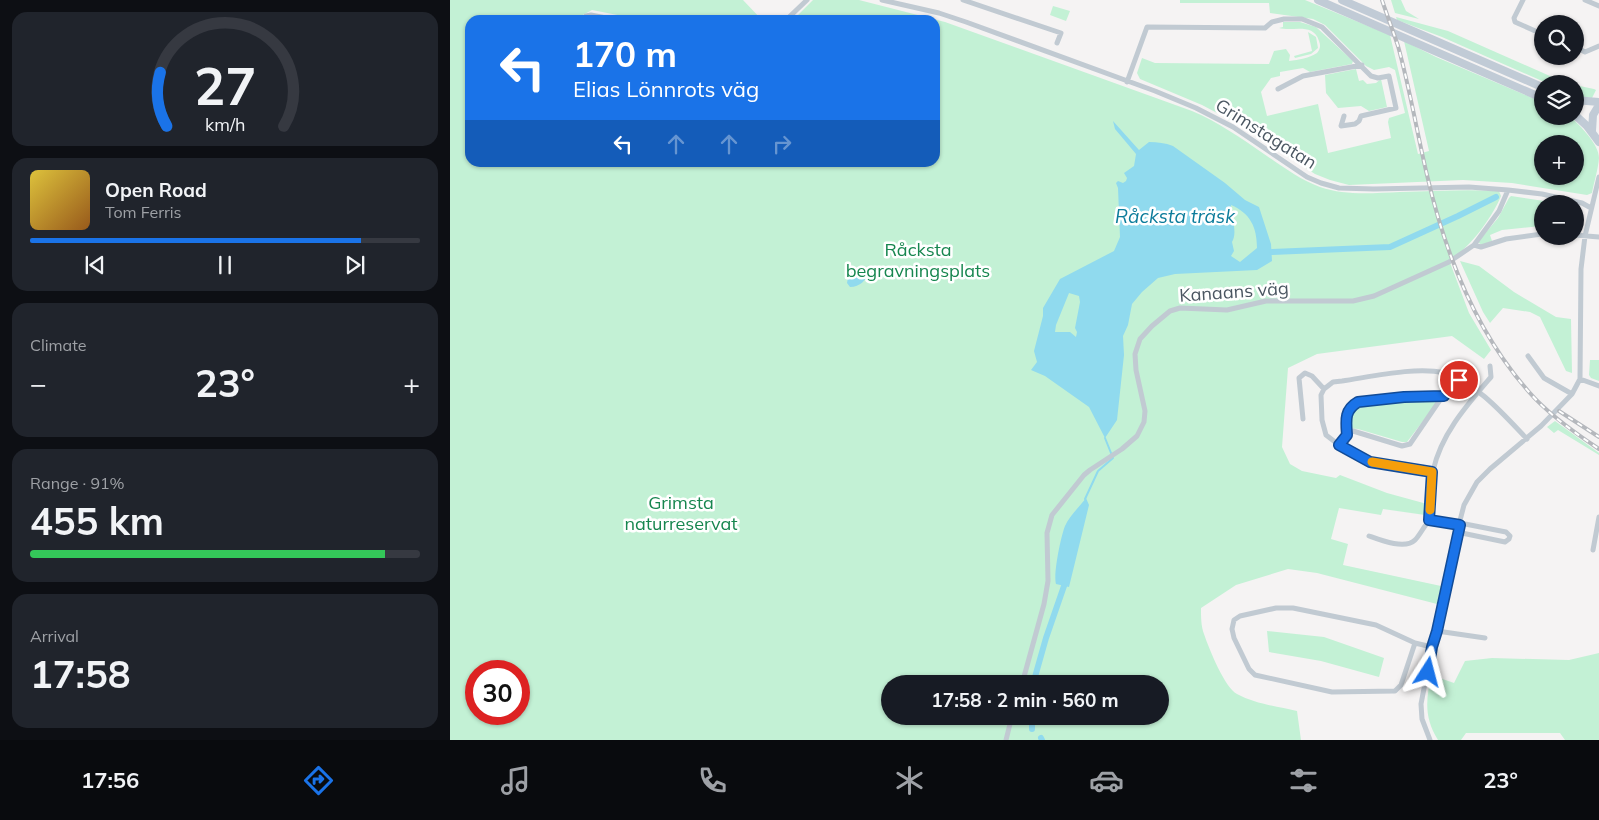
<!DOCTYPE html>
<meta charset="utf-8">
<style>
body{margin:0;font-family:Mulish,sans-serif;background:#20242c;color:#f1f3f6;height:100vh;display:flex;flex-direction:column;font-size:19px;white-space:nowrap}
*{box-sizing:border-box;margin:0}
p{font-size:16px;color:#9ea1a6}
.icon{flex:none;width:28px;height:28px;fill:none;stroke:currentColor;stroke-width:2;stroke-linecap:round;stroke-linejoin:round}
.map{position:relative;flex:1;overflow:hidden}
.panel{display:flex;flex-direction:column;gap:12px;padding:12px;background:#0d0f14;width:450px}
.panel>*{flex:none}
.hud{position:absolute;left:15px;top:15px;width:475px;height:152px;border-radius:15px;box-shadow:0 1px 4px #0004;background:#1a73e8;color:#fff;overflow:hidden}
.tools{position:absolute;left:1084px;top:15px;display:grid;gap:10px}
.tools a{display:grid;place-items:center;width:50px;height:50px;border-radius:50%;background:#171b24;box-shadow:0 1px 4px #0004;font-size:25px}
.speed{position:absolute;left:15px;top:660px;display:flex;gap:10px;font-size:25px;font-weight:700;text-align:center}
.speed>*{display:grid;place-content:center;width:65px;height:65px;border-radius:50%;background:#171b24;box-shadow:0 1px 4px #0004;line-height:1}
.speed .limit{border:8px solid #d22;background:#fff;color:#111}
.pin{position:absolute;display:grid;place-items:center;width:42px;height:42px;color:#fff;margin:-21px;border:2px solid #fff;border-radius:50%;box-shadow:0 1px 5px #0007}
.me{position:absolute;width:55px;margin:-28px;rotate:9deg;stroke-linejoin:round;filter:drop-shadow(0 0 4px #0008)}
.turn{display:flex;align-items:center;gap:18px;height:105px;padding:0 25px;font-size:22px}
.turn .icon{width:65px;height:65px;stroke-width:2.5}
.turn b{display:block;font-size:35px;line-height:42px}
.lanes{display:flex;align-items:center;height:48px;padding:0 25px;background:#0003;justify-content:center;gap:25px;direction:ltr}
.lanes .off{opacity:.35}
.big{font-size:38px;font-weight:700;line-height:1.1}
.panel .card{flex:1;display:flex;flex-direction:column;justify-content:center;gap:8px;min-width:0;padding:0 18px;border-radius:15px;background:#20242c}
.panel .dial{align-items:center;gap:0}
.dial svg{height:130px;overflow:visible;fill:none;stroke:#363941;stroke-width:7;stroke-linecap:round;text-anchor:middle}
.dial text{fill:#f1f3f6;stroke:none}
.song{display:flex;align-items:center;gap:15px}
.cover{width:60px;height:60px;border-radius:8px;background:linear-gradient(135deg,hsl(50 70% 55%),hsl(30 70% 35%))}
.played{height:5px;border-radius:2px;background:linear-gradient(90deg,#1a73e8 85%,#363941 85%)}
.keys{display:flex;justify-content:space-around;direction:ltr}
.heat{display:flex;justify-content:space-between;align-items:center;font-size:28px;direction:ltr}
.charge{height:8px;border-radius:4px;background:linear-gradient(90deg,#34c759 91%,#363941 0)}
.trip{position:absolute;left:431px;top:675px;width:288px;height:50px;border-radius:25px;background:#171b24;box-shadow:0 1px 4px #0004;font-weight:700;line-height:50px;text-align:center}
.tabs{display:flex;height:80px;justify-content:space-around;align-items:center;background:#090b0e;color:#9ea1a6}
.tabs .icon{width:35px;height:35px}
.tabs .active{color:#1a73e8}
.tabs b{font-size:22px;color:#f1f3f6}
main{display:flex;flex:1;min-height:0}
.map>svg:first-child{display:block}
</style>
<main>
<section class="panel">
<div class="card dial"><svg viewBox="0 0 100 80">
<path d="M14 69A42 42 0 1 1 86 69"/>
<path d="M14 69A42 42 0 0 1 10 36" stroke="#1a73e8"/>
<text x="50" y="56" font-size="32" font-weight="700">27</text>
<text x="50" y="72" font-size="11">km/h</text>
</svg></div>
<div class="card">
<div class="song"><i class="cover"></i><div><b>Open Road</b><p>Tom Ferris</p></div></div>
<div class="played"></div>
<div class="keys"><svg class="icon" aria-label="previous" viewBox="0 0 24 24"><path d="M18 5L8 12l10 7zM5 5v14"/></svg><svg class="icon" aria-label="pause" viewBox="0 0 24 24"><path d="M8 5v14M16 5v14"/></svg><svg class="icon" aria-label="next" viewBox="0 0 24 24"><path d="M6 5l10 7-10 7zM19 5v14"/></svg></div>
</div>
<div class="card"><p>Climate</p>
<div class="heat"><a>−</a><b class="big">23°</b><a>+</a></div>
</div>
<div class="card"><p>Range · 91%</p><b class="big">455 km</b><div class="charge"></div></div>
<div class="card"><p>Arrival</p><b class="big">17:58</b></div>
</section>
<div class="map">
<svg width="1149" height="740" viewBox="0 0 1149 740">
<rect width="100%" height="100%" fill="#f5f3f3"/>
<!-- green -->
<path fill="#c3f1d5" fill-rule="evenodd" d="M0,0h293l19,20h-119l-51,-10 -11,6 20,4h-131v142h465v-142h-142l20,-20h46l86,22 247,89c26,11 49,27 72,43 18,12 36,26 56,33 26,9 53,6 80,5 33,-1 66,-3 99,-1l2,5c-8,20 -32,54 -52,64l20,53 22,37 -7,9 -32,-23 -135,18 -29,14 -6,79 8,17 12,7 34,7 4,-3 47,18 40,11 -2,11 -42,-6 -2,6 -42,-7 -8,31 17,5 -5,21 98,21 -4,18 -120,-31 -29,-4 -52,16 -35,23c0,9 0,18 3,26 5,15 21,54 33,60 18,10 40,12 60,17l4,29h-851zM26,671h43v43h-43zM440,684h270v32h-270z
M730,0h125l85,35 28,119 11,-3 -25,-110 32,16 106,45v14h28c10,10 29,28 29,42 -1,12 -5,24 -7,35l-5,2 -75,-12 -49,-3 -114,5 -19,-5 -15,-6 -79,-51 -34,-18 -62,-26 -3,-6 5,-15 13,5 114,1 5,-13 12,-2 4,6 -1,6c10,-1 20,-3 28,-8 3,-4 4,-7 2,-12 -6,-19 -26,-9 -40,-13l4,-1v-5h17l16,5 37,34 -1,3 -42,8 -7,-4 -23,4v4l-9,2 -10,14 6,24 51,-12 10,49 63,-15 -3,-16 1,-4 16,-5 -10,-43 -6,-3 -15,3 -8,-4 -41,-41 -12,-6 -43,-6 -1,-10h-89zM1092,144h33v32h-33z
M941,0h10l5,11 13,8 -24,-6z
M603,6l17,5 -4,10 -16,-6z
M946,17l52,14 120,53h-19l-107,-47 -45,-17z
M858,32l8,5 2,11 -7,6 -16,4 -1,-2 18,-5z
M906,69l3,12 4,-1 4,4 9,-1 5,-4 6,28 -18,4 -8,-5 -23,2 -12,-15 -1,-18z
M1125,85l19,4 2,1 -4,8 -10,-1 -7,-2z
M1061,196l53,8h-22v22l-40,4 -12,5 2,6 -10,4 -3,-2 -1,-1 20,-24 11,-20z
M1010,261l19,5 35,26 42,25 15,2 1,54 -6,-2 -26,-54 -10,-5 -27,-4 -13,15 -7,-11z
M1140,360h9v21l-8,-3 -2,-3z
M988,398l1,2 -32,42h-5l-44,-13 -10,-1 -1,-12 11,-13 46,-3 3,1z
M1105,421l44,32v2l-41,-25 -4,3 -7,-6z
M817,631l57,6 60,21 -5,19 -58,-16 -52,-9z
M1149,653v87h-34l-5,-7h-94l-5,7h-23c-14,-23 -12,-39 -7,-65l23,8 11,-22 27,-3 77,2z"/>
<!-- water -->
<path fill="#90daee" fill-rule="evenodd" d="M663,121l26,29 10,-8c9,0 16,1 24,4l52,37 20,17 14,7 12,37 1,17 -15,9 -82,4 -17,4 -16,14 -10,12 -4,21 -5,11 1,19 -7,65 -12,18 -16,-31 -44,-31 -14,-6 6,-8 -3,-11 9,-35v-8l17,-29 54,-28 6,-14 -2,-49 -2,-5 2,-2 5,2 3,-2 1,-3 -3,-5 10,-7 2,-12 -21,-25zM781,205c19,8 26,22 26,43l-17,14 -9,-6 3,-5 -2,-9c6,-10 -1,-26 -1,-37zM619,293l10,3 1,6 -5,26 2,4 -1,5 -6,-5h-15l1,-7z
M412,267l6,4c-1,9 -8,16 -18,16l-3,-4c1,-8 7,-14 15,-16z
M636,498l3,7 -20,82 -13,-3c-3,-10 5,-48 9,-58 4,-9 14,-19 21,-28z"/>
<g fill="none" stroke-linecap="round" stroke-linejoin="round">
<!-- stream -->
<path stroke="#90daee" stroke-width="2" d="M635,499l13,-28 15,-13 -8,-20"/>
<!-- canal -->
<path stroke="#90daee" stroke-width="6" d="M822,252l118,-5 68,-31 38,-19
M583,684l13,-46 18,-52
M582,716v13
M591,738l1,2"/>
<!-- street -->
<path stroke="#c1cad2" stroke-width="5" d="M432,0l57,13 27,9 189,69 41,17 37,19 74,50 14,6 18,5 35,1 95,-2 39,3 34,4 40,9 9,5
M513,0l98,33 -4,10
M1073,0l-9,18 1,4 27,12
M1135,0l14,6
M133,20l3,-4 5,-1 25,5
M336,20l21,-20
M1125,47l10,5 14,-6
M677,82l20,-55 118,1 7,-6 12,-3h18l20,8 49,49 7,2 11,-2 7,32 -35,8 -2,5 -4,3 -14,2 3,-10
M828,89l25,-13 59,-11
M1125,235l24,2
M1024,245l7,2 25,-8 36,-5
M1078,356l16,22 28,16
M1130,379l19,7
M853,419l-4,-41 6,-5 7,3 12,13
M897,435c-1,-14 -3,-25 10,-33l47,-5 40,-1
M889,445l8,-10 6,-4 49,15 8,-2 45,-66
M982,473l-62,-11 -31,-17 -13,-10 -4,-15 -1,-25 3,-6 9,-7 9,-1c28,-4 75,-15 102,-8 33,10 60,42 83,66
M979,521c2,-17 0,-34 4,-50 8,-37 34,-66 58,-94l-1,-11
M1007,532l48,10 4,-3 1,-3 -4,-4 -46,-9
M919,536c11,4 36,14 46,4 5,-5 9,-14 14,-19l31,4
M1143,550l6,-33
M987,631l48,7
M965,643l-39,-18 -83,-17h-17l-36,8 -6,4 -2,9 2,9 15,31 6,6 77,17 63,-1 6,-6 14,-42 17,4
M572,684l22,-80 4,-23 -1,-48 5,-18 32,-40 6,-5 32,-21 15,-13 7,-14 1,-11 -9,-41 -1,-16 5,-15 12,-13 18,-15 10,-3 47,2 39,-9h87l21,-5 75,-34 25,-17 25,-34 9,-21
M556,740l6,-24
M980,740l-8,-21 -1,-15 11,-57 5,-16 19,-95 8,-31 13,-23 13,-13 51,-43 31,-32 8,-15 1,-110 4,-33 14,-59"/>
<!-- secondary -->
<path stroke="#c1cbd6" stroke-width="8" d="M868,0l224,98
M892,0l200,87
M1125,100l24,2
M1125,115l12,11 12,16
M1142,131l1,-16 6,-10"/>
<!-- rail casing -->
<g stroke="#b5b8bd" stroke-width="4">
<path id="rail" d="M932,0c5,15 11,31 16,46 12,43 19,87 29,129 18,78 48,156 102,217 19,22 46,41 70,57
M1109,411l40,26"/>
</g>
<!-- rail -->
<use href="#rail" stroke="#fff" stroke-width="2" stroke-dasharray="5.5" stroke-linecap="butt"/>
</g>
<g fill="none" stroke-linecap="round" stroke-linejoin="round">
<!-- route casing -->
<g stroke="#114b97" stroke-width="12">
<path id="route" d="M978,672l4,-25 5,-16 23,-106 -31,-5 3,-48 -62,-10 -31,-17 8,-10c-1,-14 -3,-25 11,-33l46,-5 40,-1 11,-18 4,2"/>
</g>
<!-- route -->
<use href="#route" stroke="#1a73e8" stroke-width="9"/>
<!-- slow -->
<path stroke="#f59e0b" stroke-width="9" d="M922,462l60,10 -2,38"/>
</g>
<g text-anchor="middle" stroke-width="5" stroke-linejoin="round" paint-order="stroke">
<!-- street labels -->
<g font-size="18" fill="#4a5661" stroke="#fff">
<text transform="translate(816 134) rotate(32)" y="6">Grimstagatan</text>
<text transform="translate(784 292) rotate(-4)" y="6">Kanaans väg</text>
</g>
<!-- park labels -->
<g font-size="18" fill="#17864f" stroke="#fff">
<text x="468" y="256">Råcksta<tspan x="468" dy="21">begravningsplats</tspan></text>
<text x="231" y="509">Grimsta<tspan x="231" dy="21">naturreservat</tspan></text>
</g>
<!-- water labels -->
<g font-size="19" font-style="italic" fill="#0c7c9b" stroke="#fff">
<text x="725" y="223">Råcksta träsk</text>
</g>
</g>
</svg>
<div class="tools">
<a><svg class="icon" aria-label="search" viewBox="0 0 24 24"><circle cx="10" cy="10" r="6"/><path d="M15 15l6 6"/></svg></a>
<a><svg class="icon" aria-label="layers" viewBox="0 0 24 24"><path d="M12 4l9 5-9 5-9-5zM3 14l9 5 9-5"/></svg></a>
<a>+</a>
<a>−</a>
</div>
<div class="speed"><div class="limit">30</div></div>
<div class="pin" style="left:1009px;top:380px;background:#d93025"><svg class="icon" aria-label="arrive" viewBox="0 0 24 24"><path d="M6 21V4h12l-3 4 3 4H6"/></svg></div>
<svg class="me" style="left:978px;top:672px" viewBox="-20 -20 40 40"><path d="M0-17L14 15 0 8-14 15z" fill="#1a73e8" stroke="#fff" stroke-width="4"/></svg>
<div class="trip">17:58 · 2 min · 560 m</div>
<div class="hud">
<div class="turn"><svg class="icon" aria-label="left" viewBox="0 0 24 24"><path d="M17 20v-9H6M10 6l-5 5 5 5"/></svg><div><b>170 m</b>Elias Lönnrots väg</div></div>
<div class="lanes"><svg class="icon" aria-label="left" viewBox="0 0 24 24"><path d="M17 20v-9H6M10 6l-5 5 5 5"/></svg><svg class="icon off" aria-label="ahead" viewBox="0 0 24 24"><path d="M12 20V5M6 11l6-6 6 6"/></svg><svg class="icon off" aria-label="ahead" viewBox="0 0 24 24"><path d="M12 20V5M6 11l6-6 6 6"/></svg><svg class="icon off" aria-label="right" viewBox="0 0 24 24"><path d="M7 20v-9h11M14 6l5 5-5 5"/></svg></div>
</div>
</div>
</main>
<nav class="tabs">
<b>17:56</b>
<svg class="icon active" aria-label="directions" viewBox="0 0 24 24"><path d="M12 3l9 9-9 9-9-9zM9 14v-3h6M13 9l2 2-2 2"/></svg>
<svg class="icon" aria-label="music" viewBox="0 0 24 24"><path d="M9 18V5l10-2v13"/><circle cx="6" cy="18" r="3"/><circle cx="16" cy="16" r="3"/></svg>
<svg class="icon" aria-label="phone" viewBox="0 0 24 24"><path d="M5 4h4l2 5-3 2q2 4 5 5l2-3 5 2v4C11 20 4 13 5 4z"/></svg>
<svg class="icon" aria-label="climate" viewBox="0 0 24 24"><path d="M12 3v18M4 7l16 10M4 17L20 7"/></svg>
<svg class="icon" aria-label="car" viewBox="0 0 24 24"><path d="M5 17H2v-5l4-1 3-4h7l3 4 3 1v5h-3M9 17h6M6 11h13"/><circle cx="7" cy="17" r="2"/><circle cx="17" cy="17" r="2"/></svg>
<svg class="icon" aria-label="filters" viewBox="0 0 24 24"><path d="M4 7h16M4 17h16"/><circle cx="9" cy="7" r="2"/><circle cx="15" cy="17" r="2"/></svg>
<b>23°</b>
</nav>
